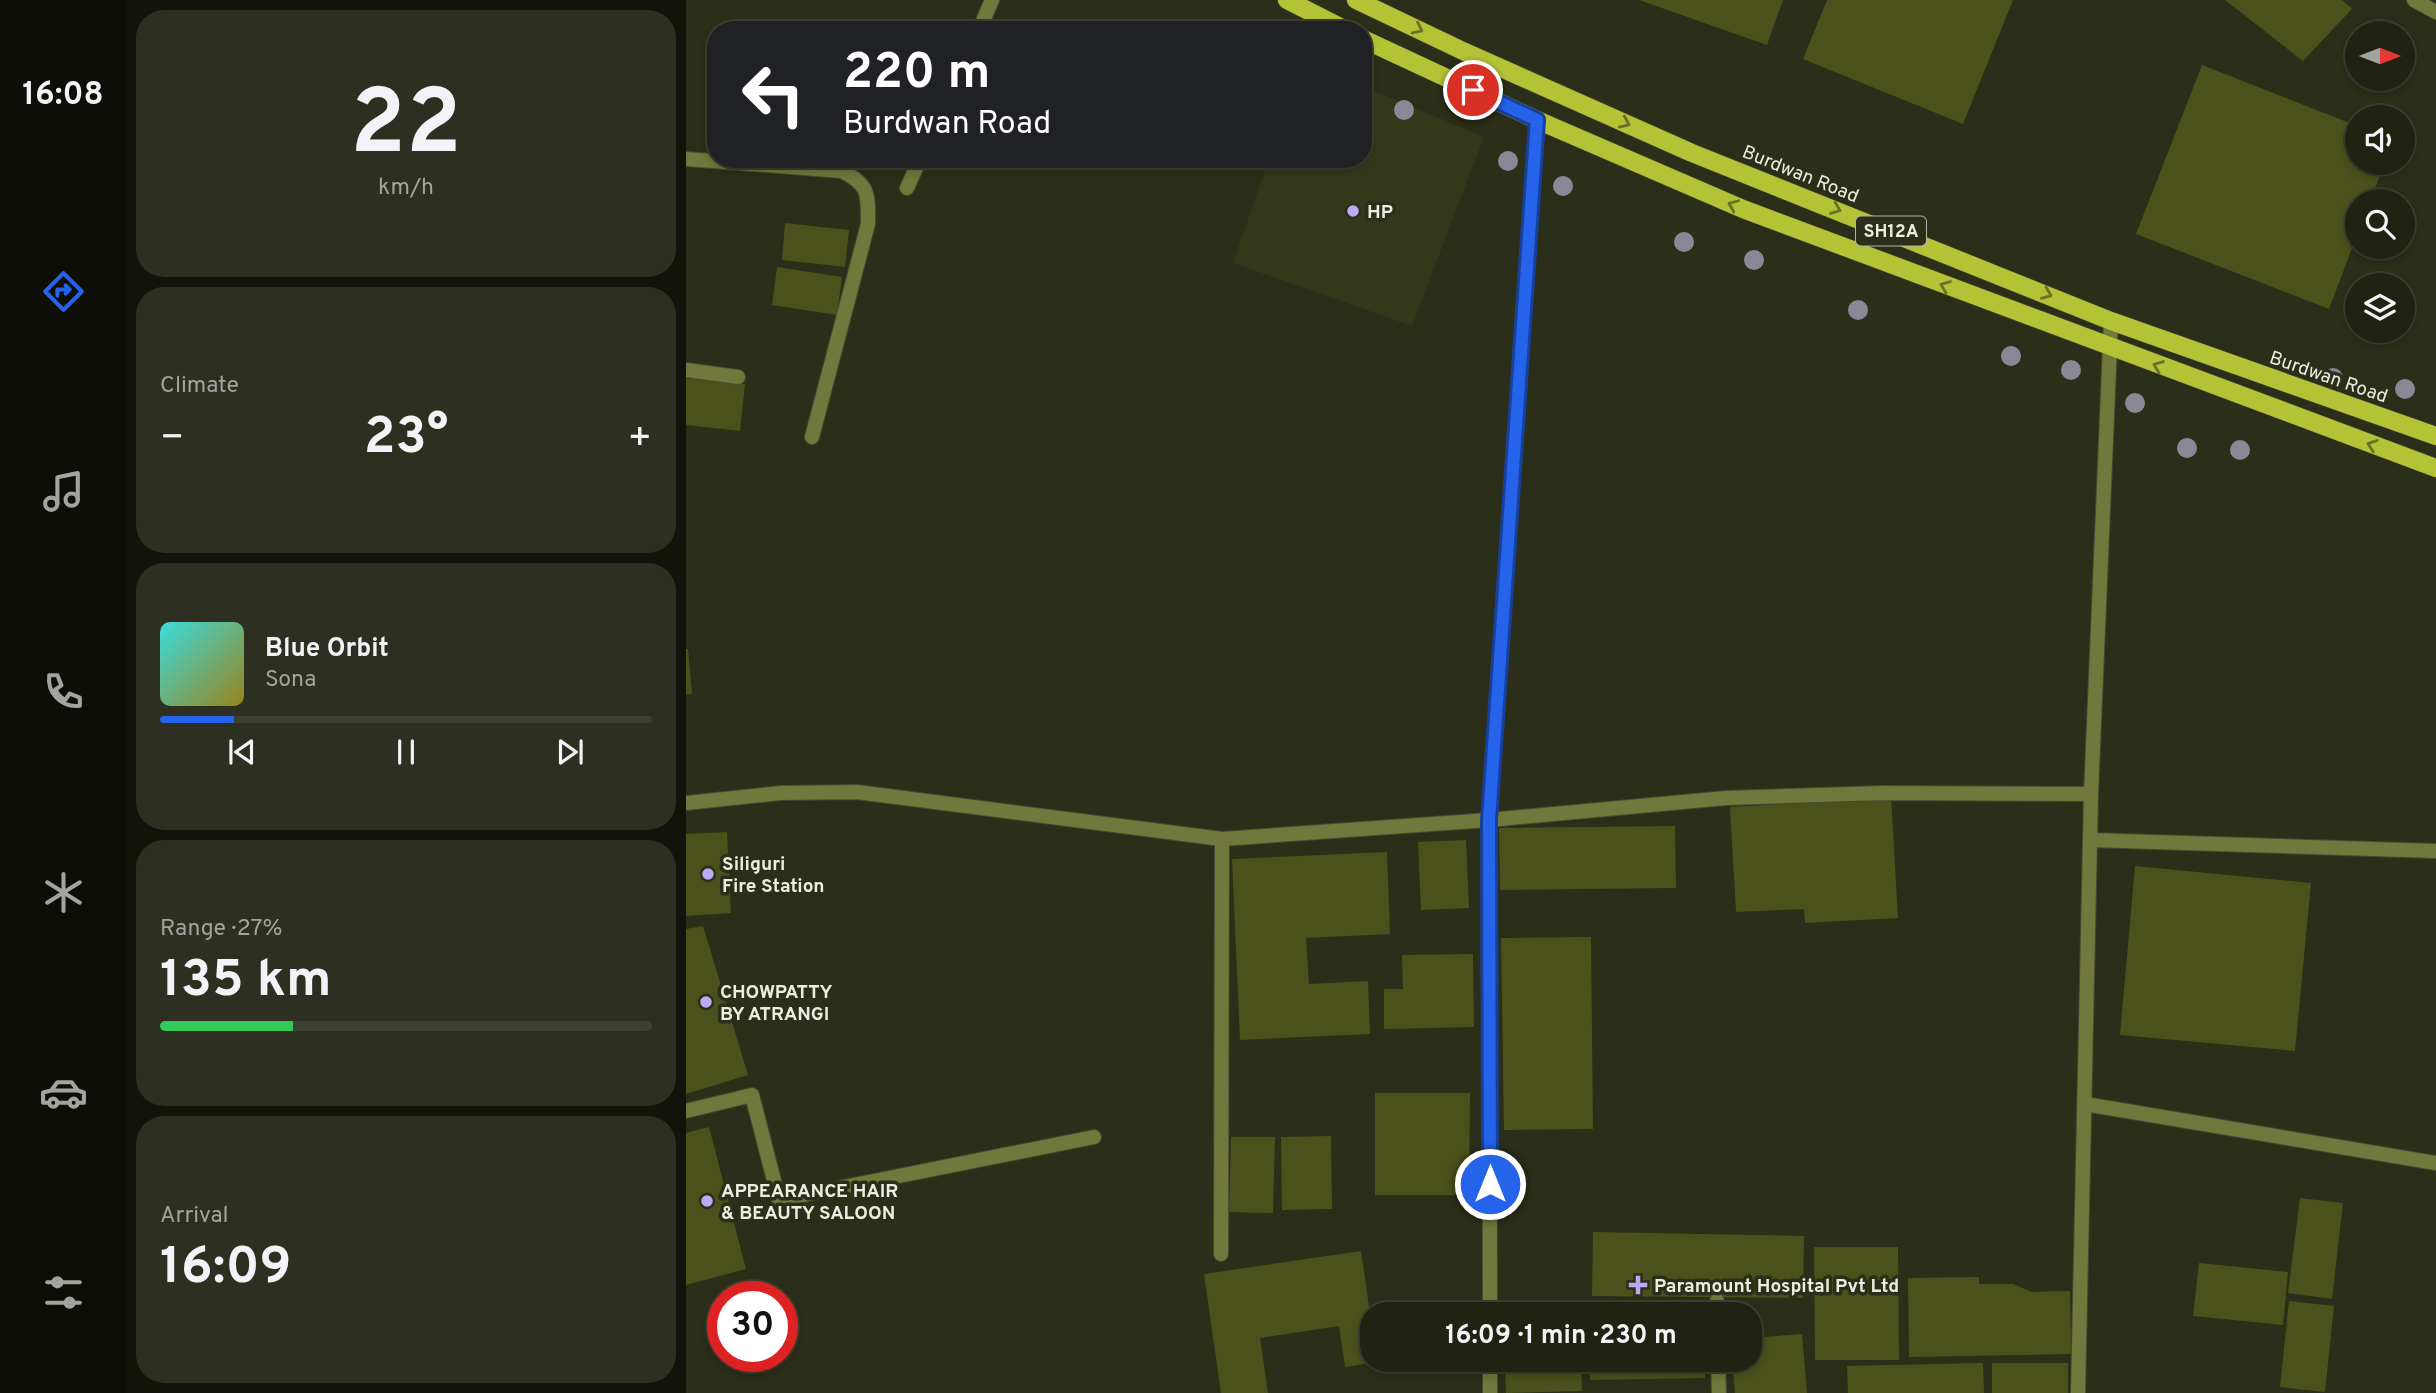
<!DOCTYPE html>
<meta charset="utf-8">
<style>
body{margin:0;font-family:Overpass,sans-serif;background:#2d2f20;color:#f1f3f6;height:100vh;display:flex;flex-direction:column;font-size:26px;white-space:nowrap}
*{box-sizing:border-box;margin:0}
p{font-size:23px;color:#a2a49f}
.icon{flex:none;width:38px;height:38px;fill:none;stroke:currentColor;stroke-width:2;stroke-linecap:round;stroke-linejoin:round}
.map{position:relative;flex:1;overflow:hidden}
.side{display:flex;flex-direction:column;gap:10px;padding:10px;background:#12130a;width:560px}
.side>*{flex:none}
.top-card{position:absolute;left:21px;top:21px;width:665px;height:147px;border-radius:28px;box-shadow:0 4px 10px #0003,0 0 0 2px #3d3f32;background:#202124;color:#fff;overflow:hidden}
.needle{width:46px;rotate:90deg}
.buttons{position:absolute;left:1659px;top:21px;display:grid;gap:14px}
.buttons a{display:grid;place-items:center;width:70px;height:70px;border-radius:50%;background:#202212;box-shadow:0 4px 10px #0003,0 0 0 2px #3d3f32;font-size:35px}
.speed{position:absolute;left:21px;top:1281px;display:flex;gap:14px;font-size:35px;font-weight:700;text-align:center}
.speed>*{display:grid;place-content:center;width:91px;height:91px;border-radius:50%;background:#202212;box-shadow:0 4px 10px #0003,0 0 0 2px #3d3f32;line-height:1}
.speed .limit{border:10px solid #d22;background:#fff;color:#111}
.pin{position:absolute;display:grid;place-items:center;width:60px;height:60px;color:#fff;margin:-30px;border:4px solid #fff;border-radius:50%;box-shadow:0 2px 7px #0007}
.me{position:absolute;width:77px;margin:-38px;rotate:0deg;stroke-linejoin:round;filter:drop-shadow(0 0 5px #0008)}
.turn{display:flex;align-items:center;gap:24px;height:147px;padding:0 21px;font-size:32px}
.turn .icon{width:91px;height:91px;stroke-width:2.5}
.turn b{display:block;font-size:49px;line-height:60px}
.big{font-size:52px;font-weight:700;line-height:1.1}
.side .widget{flex:1;display:flex;flex-direction:column;justify-content:center;gap:10px;min-width:0;padding:0 24px;border-radius:28px;background:#2d2f20}
.side .dial{align-items:center;gap:0}
.dial b{font-size:91px;line-height:1}
.song{display:flex;align-items:center;gap:21px}
.cover{width:84px;height:84px;border-radius:10px;background:linear-gradient(135deg,hsl(180 70% 55%),hsl(50 70% 35%))}
.played{height:7px;border-radius:4px;background:linear-gradient(90deg,#2563eb 15%,#3d3f32 15%)}
.keys{display:flex;justify-content:space-around;direction:ltr}
.heat{display:flex;justify-content:space-between;align-items:center;font-size:38px;direction:ltr}
.charge{height:10px;border-radius:5px;background:linear-gradient(90deg,#34c759 27%,#3d3f32 0)}
.trip{position:absolute;left:674px;top:1302px;width:402px;height:70px;border-radius:28px;background:#202212;box-shadow:0 4px 10px #0003,0 0 0 2px #3d3f32;font-weight:700;line-height:70px;text-align:center}
main{display:flex;flex:1;min-height:0}
.menu{display:flex;flex-direction:column;width:126px;justify-content:space-around;align-items:center;background:#0d0e07;color:#a2a49f}
.menu .icon{width:49px;height:49px}
.menu .current{color:#2563eb}
.menu b{font-size:32px;color:#f1f3f6}
.map>svg:first-child{display:block}
</style>
<main>
<nav class="menu">
<b>16:08</b>
<svg class="icon current" aria-label="directions" viewBox="0 0 24 24"><path d="M12 3l9 9-9 9-9-9zM9 14v-3h6M13 9l2 2-2 2"/></svg>
<svg class="icon" aria-label="music" viewBox="0 0 24 24"><path d="M9 18V5l10-2v13"/><circle cx="6" cy="18" r="3"/><circle cx="16" cy="16" r="3"/></svg>
<svg class="icon" aria-label="phone" viewBox="0 0 24 24"><path d="M5 4h4l2 5-3 2q2 4 5 5l2-3 5 2v4C11 20 4 13 5 4z"/></svg>
<svg class="icon" aria-label="climate" viewBox="0 0 24 24"><path d="M12 3v18M4 7l16 10M4 17L20 7"/></svg>
<svg class="icon" aria-label="car" viewBox="0 0 24 24"><path d="M5 17H2v-5l4-1 3-4h7l3 4 3 1v5h-3M9 17h6M6 11h13"/><circle cx="7" cy="17" r="2"/><circle cx="17" cy="17" r="2"/></svg>
<svg class="icon" aria-label="filters" viewBox="0 0 24 24"><path d="M4 7h16M4 17h16"/><circle cx="9" cy="7" r="2"/><circle cx="15" cy="17" r="2"/></svg>
</nav>
<section class="side">
<div class="widget dial"><b>22</b><p>km/h</p></div>
<div class="widget"><p>Climate</p>
<div class="heat"><a>−</a><b class="big">23°</b><a>+</a></div>
</div>
<div class="widget">
<div class="song"><i class="cover"></i><div><b>Blue Orbit</b><p>Sona</p></div></div>
<div class="played"></div>
<div class="keys"><svg class="icon" aria-label="previous" viewBox="0 0 24 24"><path d="M18 5L8 12l10 7zM5 5v14"/></svg><svg class="icon" aria-label="pause" viewBox="0 0 24 24"><path d="M8 5v14M16 5v14"/></svg><svg class="icon" aria-label="next" viewBox="0 0 24 24"><path d="M6 5l10 7-10 7zM19 5v14"/></svg></div>
</div>
<div class="widget"><p>Range · 27%</p><b class="big">135 km</b><div class="charge"></div></div>
<div class="widget"><p>Arrival</p><b class="big">16:09</b></div>
</section>
<div class="map">
<svg width="1750" height="1393" viewBox="0 0 1750 1393">
<rect width="100%" height="100%" fill="#2b2e18"/>
<!-- built -->
<path fill="#34381b" d="M677,86l121,51 -72,189 -179,-63 36,-104h94z"/>
<!-- building -->
<path fill="#4b511b" d="M953,0h144l-16,45z
M1141,0h186l-50,124 -160,-65z
M1539,0h117l10,9 -49,52z
M1516,65l155,61v37h28l-15,38h-13v34l-28,74 -193,-75z
M99,223l64,7 -4,37 -63,-7z
M91,267l65,10 -5,38 -65,-10z
M0,378l59,6 -5,47 -54,-6z
M0,649h2l4,45 -6,1z
M1205,797l7,121 -93,5 -1,-14 -68,3 -6,-105z
M989,826l1,62 -176,2 -1,-62z
M41,832l4,81 -45,3v-82z
M780,840l3,68 -48,2 -3,-68z
M701,852l3,82 -84,4 3,46 59,-3 2,53 -130,6 -8,-181z
M1449,866l176,17 -16,168 -175,-16z
M17,926l45,149 -62,19v-165z
M905,937l2,192 -89,1 -3,-192z
M787,954l1,73 -90,2v-40h19l-1,-34z
M689,1093h95l-1,102h-94z
M23,1127l37,142 -60,16v-152z
M645,1136l1,73 -50,1 -1,-73z
M545,1137h44l-2,76 -44,-1z
M1614,1198l43,5 -11,96 -44,-6z
M907,1232l211,4 -1,62 -211,-2z
M1128,1247h84l1,113h-84z
M675,1251l11,76v33h5v2l-32,5 -6,-41 -79,12 8,55h-47l-17,-119z
M1513,1263l89,9 -5,53 -90,-9z
M1293,1277v7h34l19,8 38,-1 1,63 -162,3 -1,-79z
M1603,1301l45,5 -9,86 -45,-5z
M894,1310v4h-68v-2z
M1116,1334l5,59h-72l-3,-33h18v-22z
M819,1360h76l1,31 -76,2z
M904,1360h115v18l-115,2z
M1297,1363l1,30h-136l-1,-27z
M1306,1363h76v30h-76z"/>
<g fill="none" stroke-linecap="round" stroke-linejoin="round">
<!-- minor casing -->
<g stroke="#464934" stroke-width="16">
<path id="minor" d="M1728,0l22,12
M293,30l13,-30
M0,159l156,12c28,14 26,24 26,53l-56,213
M221,188l13,-29
M0,370l52,7
M0,803l95,-10 76,-1 365,47 267,-19 237,-22 157,-5 208,1
M1405,840l345,11
M1399,1104l351,59
M0,1111l66,-16 27,105 315,-63
M535,1254l1,-415
M1031,1301v13
M804,1314l-1,-494 48,-700
M804,1360v33
M1032,1360l1,33
M1392,1393l13,-599 20,-473"/>
</g>
<!-- primary casing -->
<g stroke="#464934" stroke-width="19">
<path id="primary" d="M601,0l59,30
M670,0l109,52 227,101 419,168 325,115
M677,39l174,81 206,89 693,259"/>
</g>
<!-- minor -->
<use href="#minor" stroke="#70783b" stroke-width="14"/>
<!-- primary -->
<use href="#primary" stroke="#b4c336" stroke-width="18"/>
</g>
<!-- trees -->
<g fill="#8c8796">
<circle cx="718" cy="110" r="10"/>
<circle cx="822" cy="161" r="10"/>
<circle cx="877" cy="186" r="10"/>
<circle cx="998" cy="242" r="10"/>
<circle cx="1068" cy="260" r="10"/>
<circle cx="1172" cy="310" r="10"/>
<circle cx="1325" cy="356" r="10"/>
<circle cx="1385" cy="370" r="10"/>
<circle cx="1647" cy="378" r="10"/>
<circle cx="1719" cy="389" r="10"/>
<circle cx="1449" cy="403" r="10"/>
<circle cx="1501" cy="448" r="10"/>
<circle cx="1554" cy="450" r="10"/>
</g>
<!-- one-way arrows -->
<defs><path id="oneway-chevron" d="M-2-3.5L2.5 0L-2 3.5" fill="none" stroke-width="1.6" stroke-linecap="round" stroke-linejoin="round" transform="scale(1.75)"/></defs>
<g stroke="#697126">
<use href="#oneway-chevron" transform="translate(732 29) rotate(26)"/>
<use href="#oneway-chevron" transform="translate(939 123) rotate(24)"/>
<use href="#oneway-chevron" transform="translate(1047 205) rotate(-157)"/>
<use href="#oneway-chevron" transform="translate(1150 209) rotate(22)"/>
<use href="#oneway-chevron" transform="translate(1259 286) rotate(-159)"/>
<use href="#oneway-chevron" transform="translate(1361 294) rotate(22)"/>
<use href="#oneway-chevron" transform="translate(1472 366) rotate(-159)"/>
<use href="#oneway-chevron" transform="translate(1686 445) rotate(-161)"/>
</g>
<g fill="none" stroke-linecap="round" stroke-linejoin="round">
<!-- route casing -->
<g stroke="#184099" stroke-width="18">
<path id="route" d="M787,90l64,30 -48,700 1,364"/>
</g>
<!-- route -->
<use href="#route" stroke="#2563eb" stroke-width="12"/>
</g>
<!-- markers -->
<g fill="#bfa8f4" stroke="#2b2e18" stroke-width="2.5">
<circle cx="667" cy="211" r="7"/>
<circle cx="22" cy="874" r="7"/>
<circle cx="20" cy="1002" r="7"/>
<circle cx="21" cy="1201" r="7"/>
<path d="M948.5 1274.5h7v7h7v7h-7v7h-7v-7h-7v-7h7z"/>
</g>
<g text-anchor="middle" stroke-width="7" stroke-linejoin="round" paint-order="stroke">
<!-- shield labels -->
<rect fill="#2b2e18" stroke="#b1b4a3" stroke-width="2" x="1170" y="216.5" width="70" height="29" rx="5"/>
<g font-size="18" font-weight="bold" fill="#eaeddf">
<text x="1205" y="237">SH12A</text>
</g>
<!-- street labels -->
<g font-size="19" fill="#eaeddf" stroke="#2b2e18">
<text transform="translate(1115 173) rotate(22)" y="7">Burdwan Road</text>
<text transform="translate(1643 376) rotate(19)" y="7">Burdwan Road</text>
</g>
<!-- poi labels -->
<g font-size="19" font-weight="bold" fill="#eaeddf" stroke="#2b2e18" text-anchor="start">
<text x="681" y="218">HP</text>
<text x="36" y="870">Siliguri<tspan x="36" dy="22">Fire Station</tspan></text>
<text x="34" y="998">CHOWPATTY<tspan x="34" dy="22">BY ATRANGI</tspan></text>
<text x="35" y="1197">APPEARANCE HAIR<tspan x="35" dy="22">&amp; BEAUTY SALOON</tspan></text>
<text x="968" y="1292">Paramount Hospital Pvt Ltd</text>
</g>
</g>
</svg>
<div class="buttons">
<a><svg class="needle" viewBox="-14 -14 28 28"><path d="M0-13l5 13h-10z" fill="#e53935"/><path d="M0 13l5-13h-10z" fill="#a2a49f"/></svg></a>
<a><svg class="icon" aria-label="sound" viewBox="0 0 24 24"><path d="M4 9h4l5-4v14l-5-4H4zM17 9q2 3 0 6"/></svg></a>
<a><svg class="icon" aria-label="search" viewBox="0 0 24 24"><circle cx="10" cy="10" r="6"/><path d="M15 15l6 6"/></svg></a>
<a><svg class="icon" aria-label="layers" viewBox="0 0 24 24"><path d="M12 4l9 5-9 5-9-5zM3 14l9 5 9-5"/></svg></a>
</div>
<div class="speed"><div class="limit">30</div></div>
<div class="pin" style="left:787px;top:90px;background:#d93025"><svg class="icon" aria-label="arrive" viewBox="0 0 24 24"><path d="M6 21V4h12l-3 4 3 4H6"/></svg></div>
<svg class="me" style="left:804px;top:1184px" viewBox="-20 -20 40 40"><circle r="17" fill="#2563eb" stroke="#fff" stroke-width="3"/><path d="M0-11L8 9 0 5-8 9z" fill="#fff"/></svg>
<div class="trip">16:09 · 1 min · 230 m</div>
<div class="top-card">
<div class="turn"><svg class="icon" aria-label="left" viewBox="0 0 24 24"><path d="M17 20v-9H6M10 6l-5 5 5 5"/></svg><div><b>220 m</b>Burdwan Road</div></div>
</div>
</div>
</main>
